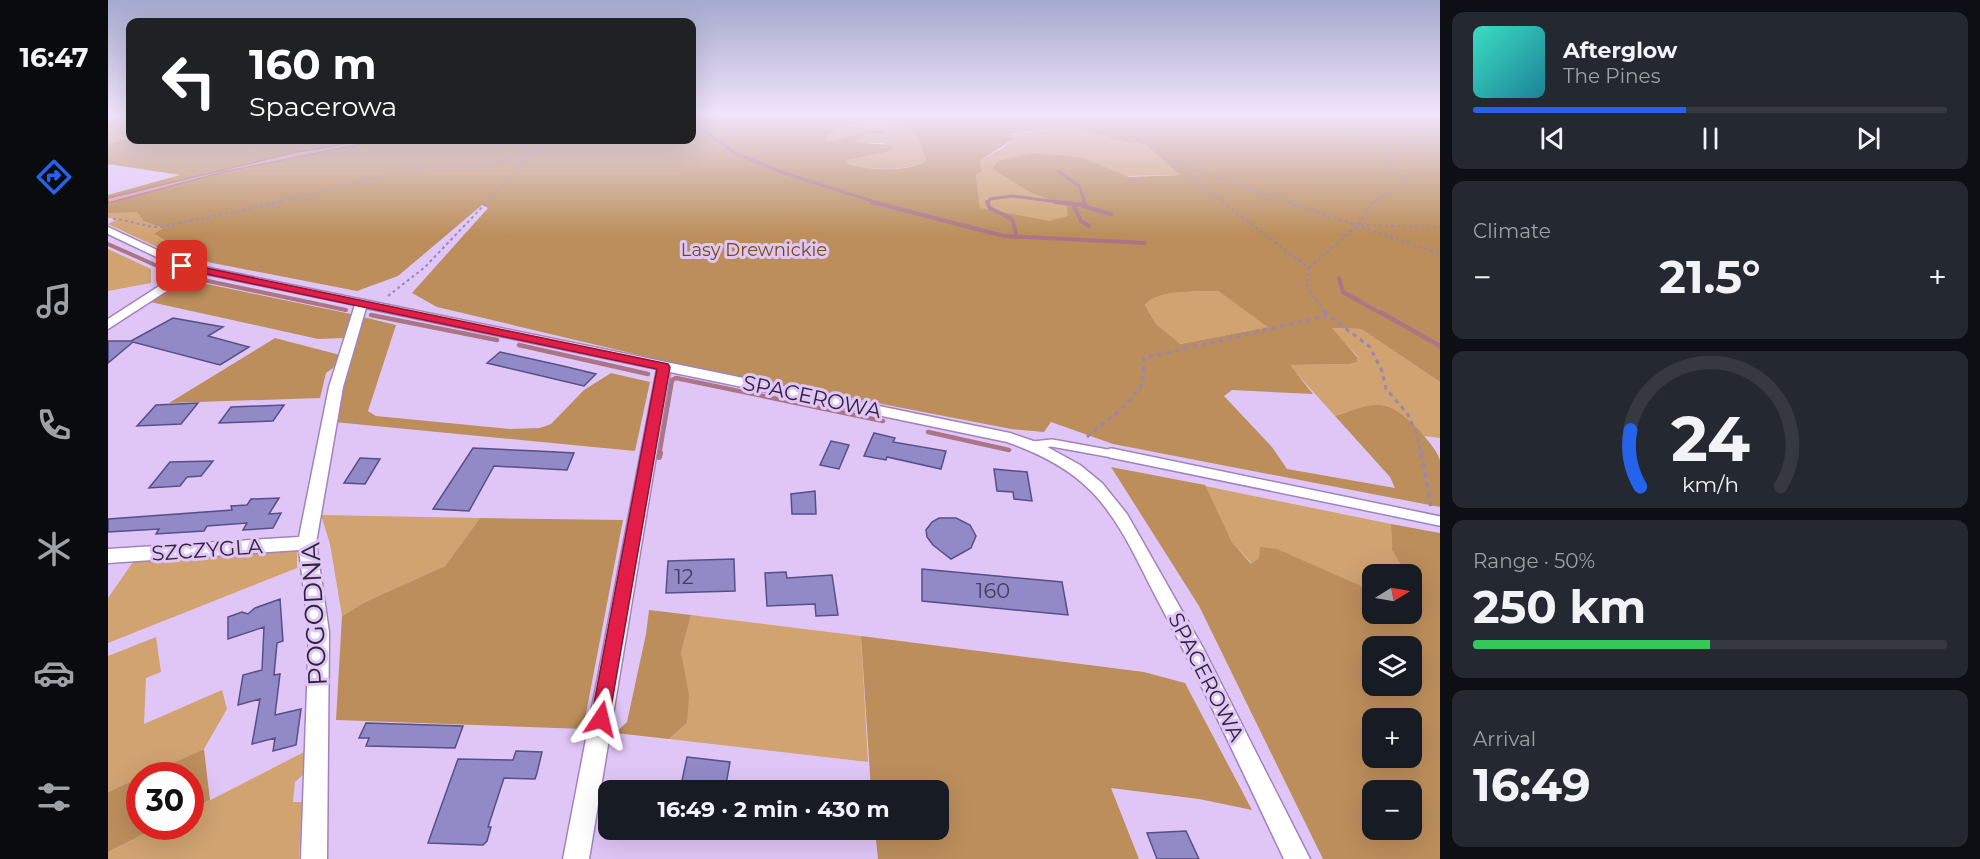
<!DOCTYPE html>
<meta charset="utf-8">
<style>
body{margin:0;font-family:Montserrat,sans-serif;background:#242831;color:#f1f3f6;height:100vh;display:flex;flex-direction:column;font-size:22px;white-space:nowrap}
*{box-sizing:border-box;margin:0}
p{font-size:20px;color:#9ea1a6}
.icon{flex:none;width:33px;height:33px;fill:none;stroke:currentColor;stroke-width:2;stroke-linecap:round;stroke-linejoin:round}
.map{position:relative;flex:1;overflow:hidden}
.panel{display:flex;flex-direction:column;gap:12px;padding:12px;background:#0d0f14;width:540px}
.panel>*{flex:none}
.hud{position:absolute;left:18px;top:18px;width:570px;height:126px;border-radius:12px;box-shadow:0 6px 24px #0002;background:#202124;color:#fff;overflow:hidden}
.needle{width:39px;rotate:79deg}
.buttons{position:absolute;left:1254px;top:564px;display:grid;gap:12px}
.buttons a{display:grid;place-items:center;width:60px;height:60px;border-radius:12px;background:#171b24;box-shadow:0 6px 24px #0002;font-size:30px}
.speed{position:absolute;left:18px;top:762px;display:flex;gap:12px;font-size:30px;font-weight:700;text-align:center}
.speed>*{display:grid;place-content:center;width:78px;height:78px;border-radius:50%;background:#171b24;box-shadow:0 6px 24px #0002;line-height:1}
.speed .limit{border:9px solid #d22;background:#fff;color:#111}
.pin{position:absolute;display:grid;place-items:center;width:51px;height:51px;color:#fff;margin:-26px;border-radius:12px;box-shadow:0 3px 9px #0006}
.me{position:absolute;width:66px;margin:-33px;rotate:10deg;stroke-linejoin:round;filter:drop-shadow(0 0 4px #0008)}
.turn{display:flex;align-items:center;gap:21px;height:126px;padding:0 24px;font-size:27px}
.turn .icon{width:78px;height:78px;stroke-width:2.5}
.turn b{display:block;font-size:42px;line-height:51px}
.big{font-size:45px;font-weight:700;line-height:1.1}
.panel .tile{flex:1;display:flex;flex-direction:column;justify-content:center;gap:9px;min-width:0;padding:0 21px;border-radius:12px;background:#242831}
.panel .dial{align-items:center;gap:0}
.dial svg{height:156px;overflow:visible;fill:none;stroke:#363941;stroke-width:7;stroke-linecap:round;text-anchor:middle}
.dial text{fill:#f1f3f6;stroke:none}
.song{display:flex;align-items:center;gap:18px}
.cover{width:72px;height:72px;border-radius:9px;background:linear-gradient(135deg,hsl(170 70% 55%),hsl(190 70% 35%))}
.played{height:6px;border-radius:3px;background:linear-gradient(90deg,#2563eb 45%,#363941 45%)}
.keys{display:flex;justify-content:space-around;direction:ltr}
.heat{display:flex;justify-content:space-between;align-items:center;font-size:33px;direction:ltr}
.charge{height:9px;border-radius:4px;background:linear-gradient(90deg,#34c759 50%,#363941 0)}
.trip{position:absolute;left:490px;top:780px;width:351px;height:60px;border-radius:12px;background:#171b24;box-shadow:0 6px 24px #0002;font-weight:700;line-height:60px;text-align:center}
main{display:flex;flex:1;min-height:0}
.tab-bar{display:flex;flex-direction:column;width:108px;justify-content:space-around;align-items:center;background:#090b0e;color:#9ea1a6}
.tab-bar .icon{width:42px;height:42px}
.tab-bar .on{color:#2563eb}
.tab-bar b{font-size:27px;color:#f1f3f6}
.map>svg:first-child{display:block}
</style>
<main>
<nav class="tab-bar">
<b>16:47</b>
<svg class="icon on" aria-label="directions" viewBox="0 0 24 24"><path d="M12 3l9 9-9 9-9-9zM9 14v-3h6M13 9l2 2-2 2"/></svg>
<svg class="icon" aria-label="music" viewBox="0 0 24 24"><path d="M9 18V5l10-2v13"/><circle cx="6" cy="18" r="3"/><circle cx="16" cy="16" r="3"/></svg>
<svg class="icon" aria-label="phone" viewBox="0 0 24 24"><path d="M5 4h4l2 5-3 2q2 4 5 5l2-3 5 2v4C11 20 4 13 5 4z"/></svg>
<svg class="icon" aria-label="climate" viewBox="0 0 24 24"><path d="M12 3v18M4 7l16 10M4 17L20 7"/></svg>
<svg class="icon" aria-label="car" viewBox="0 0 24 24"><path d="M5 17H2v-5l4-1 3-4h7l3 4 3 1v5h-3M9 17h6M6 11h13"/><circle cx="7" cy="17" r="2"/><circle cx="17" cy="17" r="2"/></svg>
<svg class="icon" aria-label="filters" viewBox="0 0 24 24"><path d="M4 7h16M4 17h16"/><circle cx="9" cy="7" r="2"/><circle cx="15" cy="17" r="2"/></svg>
</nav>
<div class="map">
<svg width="1332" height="859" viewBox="0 0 1332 859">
<rect width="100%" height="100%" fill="#e0c6f7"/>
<!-- green -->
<path fill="#d0a371" d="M0,119l22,3v15l-22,8z
M770,120c30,1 42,12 48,41 -23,11 -54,9 -78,3l-1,-4 41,-8 -4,-9h-22l-7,-2 11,-7 16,-1c-28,-5 -31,8 -55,8l-3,-4c17,-11 33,-14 54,-17z
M964,126l41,13 33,6 35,30 -57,1 -3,108 -141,-76 -4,-32 6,-5 -2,-11 23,-12 11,-9 -5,-4z
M17,211l12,1 6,9 20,7 -8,7 42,25 -36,-11 -53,-25 10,-5 -10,-1v-5z
M0,249l43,20v14l-43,8z
M1110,291l51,36 -90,17 -23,-20 -11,-19c12,-16 54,-13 73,-14z
M1223,328l30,1 79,53v56l-16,-2c-35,-38 -41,-37 -89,-20l-46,-51 61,-1 7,-2 1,-5z
M1097,486l186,38 1,26 14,24h-34v22l-11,-10 -102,-28 -7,6 -20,-22z
M213,515l159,3 -35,48 -80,36 -23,14 -12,-72z
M189,551v17l-189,75v-45l25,-36z
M583,615l170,21 7,126 -199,-23 18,-16 -6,-70z
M48,637l5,35 -15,6 -2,46 78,-34 5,19 -23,40 -58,26 -6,1 -1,2 -31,14v-136z
M198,751l-1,22 -10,9 -2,20h9l-3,57h-191v-7l50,-25 32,-1 1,-16z"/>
<!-- forest -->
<path fill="#bc8e5b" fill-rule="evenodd" d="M584,115h748v267l-79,-53 -29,-1 26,30 -1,4 -7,2 -60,1 23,29 -81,-4 -8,6 48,51 15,22 108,19 -5,-11 -55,-61c41,-14 51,-20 83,13 7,8 19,21 22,31 0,14 0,33 0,47l-327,-63 -62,-22 -7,10 -33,-3 -330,-64 -244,-58 -25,-14 76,-85 -6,-3 -84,71 -41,15 -160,-31 -43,-26 9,-6 -20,-7 -6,-9 -29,1v-18l72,-20 -72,-11v-19l22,-8v3h562zM770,120c29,1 42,12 48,41 -23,12 -54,9 -78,3l-1,-4 41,-8 6,-5c-12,-5 -27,-1 -38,-6l10,-7 17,-1v-2c-21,-4 -36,10 -56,10l-2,-4c17,-12 33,-14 53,-17zM964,126l41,13 33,6 34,30 -51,2 -48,-20 -46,-4 -37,8 -6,8 40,24 35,13 1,10 -18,5 -70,-13 -4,-32 6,-5 -2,-11 34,-21 -4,-5zM1110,291l50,36 -88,17 -24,-20 -11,-19c12,-16 54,-13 73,-14z
M75,279l168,35 -7,24 -26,1 -172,-38z
M255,317l33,8 -28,86 8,5 134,13 30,-1 11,-4 33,-34 27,-17 39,9 -15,69 -301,-29z
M167,338l65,17 -7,13 -7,5 -6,25 -151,5z
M1003,467l94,18 27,57 19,22 8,-6 1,-11 17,2 84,37 11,10v18h22l21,6 -3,-46h-6l-14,-24 -1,-26 49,9v326h-117l-124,-253zM1264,646h40v40h-40zM1264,718h40v40h-40zM1264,790h40v40h-40z
M372,518l143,2 -40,209 -247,-9 6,-104 23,-14 80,-36z
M541,610l42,5 -10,38 8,42 -2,28 -18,16 -54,-6 12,-11 19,-88z
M753,636l283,36 41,11 67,127 -53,-11 -88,-11 28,71h-261l-3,-29h64v-40h-68z
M96,749l6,51 -19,10 -1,-34 -44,-1z
M31,778l1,48 18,1 -50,25v-60z"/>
<!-- water -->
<path fill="#e299a5" stroke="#ac7585" stroke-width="1.5" d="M258,140h14l-157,32 -115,31v-5l185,-45z"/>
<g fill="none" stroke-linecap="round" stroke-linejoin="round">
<!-- stream-far3 -->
<path stroke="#ac7585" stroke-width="3" d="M584,121l41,31 48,20 97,31
M950,171l21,15 6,17
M880,203l2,-4 22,-3 54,7"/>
<!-- stream-far2 -->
<path stroke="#ac7585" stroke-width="4" d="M764,202l132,34 141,7
M879,202l3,6 22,11 5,18
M947,202l18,2 8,17 8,5
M965,204l12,1 -1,-3
M975,206l28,8
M0,244l65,29
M81,277l157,33
M1231,278l4,14 39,22"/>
<!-- stream-far1 -->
<path stroke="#ac7585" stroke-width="4.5" d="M1272,312l60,34
M263,315l126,25
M411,345l129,29
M820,432l81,18
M551,455l13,-75 4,-2 207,43"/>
<!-- stream -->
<path stroke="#ac7585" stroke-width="6" d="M551,457l1,-4"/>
</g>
<!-- building -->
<path fill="#918ac7" stroke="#564f87" stroke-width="1.5" d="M65,318l50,9 -15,9 41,11 -29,18 -87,-23 -25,21v-22h23z
M392,352l63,14 33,8 -12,12 -97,-23z
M90,403l-17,21 -44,2 19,-21z
M176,405l-11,16 -54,2 12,-16z
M766,433l21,5 -2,4 53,9 -5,18 -54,-12 -1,3 -22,-4z
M723,441l18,4 -10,24 -19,-4z
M365,448l64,3 37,2 -7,17 -73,-4 -25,45 -36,-2z
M252,458l20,1 -15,25 -21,-1z
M105,461l-12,15 -14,1 -7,9 -31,2 21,-26z
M886,469l33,3 5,29 -18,-2 -1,-7 -16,-1z
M707,491l1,23h-24l-1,-20z
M171,498l-10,16 12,-1 -8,15 -30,2 4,-7 -40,3 -3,5 -48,3 3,-5 -51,3v-13l124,-9 -1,-4 16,-1 4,-6z
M831,518h17l14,7 6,11 -5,12 -20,11 -18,-14 -6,-8 -1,-7 6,-8z
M626,559l1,32 -69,2 2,-32z
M814,569l140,13 6,33 -146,-14z
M678,572l1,6 45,-3 6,40 -22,1 -1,-12 -48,2 -2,-33z
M172,599l3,42 -6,2 -3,32 6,-1 -5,41 26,-6 -5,36 -23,6 2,-13 -23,6 8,-45 -22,6 5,-30 19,-5 2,-43 -36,12v-22l14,-5 6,2 7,-6z
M258,723l97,3 -8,22 -89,-2 3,-8h-10z
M408,751l26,1 -5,21 -2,6 -31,-1 -16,49h3l-4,14 -4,4 -55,-2 30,-84 55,1z
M579,757l43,5 -5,28h-45z
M1078,831l13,28h-42l-10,-26z"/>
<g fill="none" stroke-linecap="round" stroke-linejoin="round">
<!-- lane-far1 casing -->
<g stroke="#a283bd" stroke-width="10">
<path id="lane-far1" d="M925,445l19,-2 66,12"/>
</g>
<!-- lane casing -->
<g stroke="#a283bd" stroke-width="12">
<path id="lane" d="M1003,453l329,68"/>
</g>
<!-- street casing -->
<g stroke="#a283bd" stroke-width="3">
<path id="street" d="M0,227l77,36 825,170 32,11 38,21 22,18 25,31 76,134 107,211h-26c-42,-88 -82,-176 -128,-262 -19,-36 -35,-75 -64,-105 -23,-24 -54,-39 -85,-50l-337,-70 -81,487h-26l94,-490 -291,-61 -23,79 -27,156 13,89 -2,227h-26l8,-227 -10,-82 -191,13v-14l191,-12 30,-150 26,-82 -159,-33 -88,57v-10l76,-49 -76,-36z"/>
</g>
<!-- path-far3 -->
<path stroke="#9b86ad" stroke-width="1.5" stroke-dasharray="2 2" stroke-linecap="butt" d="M1019,115l41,45 56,43
M1195,115l41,12 96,18
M393,160l44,-9 -6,-5
M1065,162l119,41
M0,164l31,-9 -11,-8 13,-7
M164,203l148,-35 107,-7
M377,203l60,-63
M1264,203l35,-23 -22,-20 10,-13 20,-5"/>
<!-- path-far2 -->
<path stroke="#9b86ad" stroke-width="2" stroke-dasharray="3 3" stroke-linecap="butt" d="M1114,202l87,66 -2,20 19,26
M1180,202l152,52
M5,219c18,1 29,8 48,8l120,-25
M1253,225l79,2
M1201,268l49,-43 15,-23
M280,296l37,-29 62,-65"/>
<!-- path-far1 -->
<path stroke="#9b86ad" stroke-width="3" stroke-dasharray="4.5 4.5" stroke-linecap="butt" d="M1216,312l46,35 12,24 4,18 21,24 10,21 4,21
M979,437l40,-33 16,-21 1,-25 183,-42"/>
<!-- path -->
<path stroke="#9b86ad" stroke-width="4" stroke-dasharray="5 5" stroke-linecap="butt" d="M1313,453l10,53"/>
<!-- lane-far1 -->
<use href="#lane-far1" stroke="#fff" stroke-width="7"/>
<!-- lane -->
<use href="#lane" stroke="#fff" stroke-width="9"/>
<!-- street -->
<use href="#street" fill="#fff" fill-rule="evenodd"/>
</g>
<!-- sky -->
<linearGradient id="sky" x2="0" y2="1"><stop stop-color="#a5a9cd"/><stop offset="0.49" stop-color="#f1e5fb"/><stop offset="1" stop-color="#f1e5fb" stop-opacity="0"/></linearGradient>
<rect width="1332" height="235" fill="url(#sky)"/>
<!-- route -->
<path fill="#e11d48" stroke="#92132f" stroke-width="1.5" d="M74,263l486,101 2,3 -62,358 -7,3 -7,-3 -3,-6 66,-350 -479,-101 -1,-2z"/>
<g text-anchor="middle" stroke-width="6" stroke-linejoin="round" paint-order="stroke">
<!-- far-park labels -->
<g font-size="18" fill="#784b0a" stroke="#e0c6f7">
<text x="646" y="256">Lasy Drewnickie</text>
</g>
<!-- street labels -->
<g font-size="21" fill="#2f2239" stroke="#e0c6f7">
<text transform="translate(704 397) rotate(12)" y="7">SPACEROWA</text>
<text transform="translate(99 550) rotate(-4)" y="7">SZCZYGLA</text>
<text transform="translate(1098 677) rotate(63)" y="7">SPACEROWA</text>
</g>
<!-- near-number labels -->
<g font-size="21" fill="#483c5c">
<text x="576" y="584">12</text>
<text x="885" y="598">160</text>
</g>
<!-- near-street labels -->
<g font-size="26" fill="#2f2239" stroke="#e0c6f7">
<text transform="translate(206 614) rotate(-93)" y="9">POGODNA</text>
</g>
</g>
</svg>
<div class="buttons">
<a><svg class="needle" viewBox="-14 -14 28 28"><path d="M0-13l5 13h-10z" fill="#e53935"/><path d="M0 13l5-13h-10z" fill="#9ea1a6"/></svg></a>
<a><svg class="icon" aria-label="layers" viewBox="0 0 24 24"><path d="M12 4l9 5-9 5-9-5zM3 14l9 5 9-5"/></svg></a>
<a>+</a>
<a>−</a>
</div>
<div class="speed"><div class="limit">30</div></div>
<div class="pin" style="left:74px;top:266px;background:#d93025"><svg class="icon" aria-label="arrive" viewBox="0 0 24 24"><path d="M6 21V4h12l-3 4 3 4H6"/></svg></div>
<svg class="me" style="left:493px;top:719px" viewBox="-20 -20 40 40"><path d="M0-17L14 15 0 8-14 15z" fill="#e11d48" stroke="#fff" stroke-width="4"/></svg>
<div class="trip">16:49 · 2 min · 430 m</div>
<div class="hud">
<div class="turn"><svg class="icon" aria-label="left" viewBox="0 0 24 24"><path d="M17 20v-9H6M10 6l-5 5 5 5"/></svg><div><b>160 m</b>Spacerowa</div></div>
</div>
</div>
<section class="panel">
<div class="tile">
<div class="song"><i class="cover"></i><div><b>Afterglow</b><p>The Pines</p></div></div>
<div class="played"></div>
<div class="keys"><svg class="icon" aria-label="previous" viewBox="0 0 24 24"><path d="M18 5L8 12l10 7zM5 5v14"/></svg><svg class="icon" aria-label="pause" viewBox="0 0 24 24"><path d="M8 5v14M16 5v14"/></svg><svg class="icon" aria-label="next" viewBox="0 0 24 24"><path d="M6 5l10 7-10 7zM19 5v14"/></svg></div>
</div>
<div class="tile"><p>Climate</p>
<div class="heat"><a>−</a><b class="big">21.5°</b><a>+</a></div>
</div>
<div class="tile dial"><svg viewBox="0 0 100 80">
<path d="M14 69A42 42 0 1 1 86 69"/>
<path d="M14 69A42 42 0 0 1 9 40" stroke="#2563eb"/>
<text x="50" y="56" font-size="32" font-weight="700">24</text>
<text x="50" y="72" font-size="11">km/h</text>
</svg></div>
<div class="tile"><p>Range · 50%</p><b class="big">250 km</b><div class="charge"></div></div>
<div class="tile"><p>Arrival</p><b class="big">16:49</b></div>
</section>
</main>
